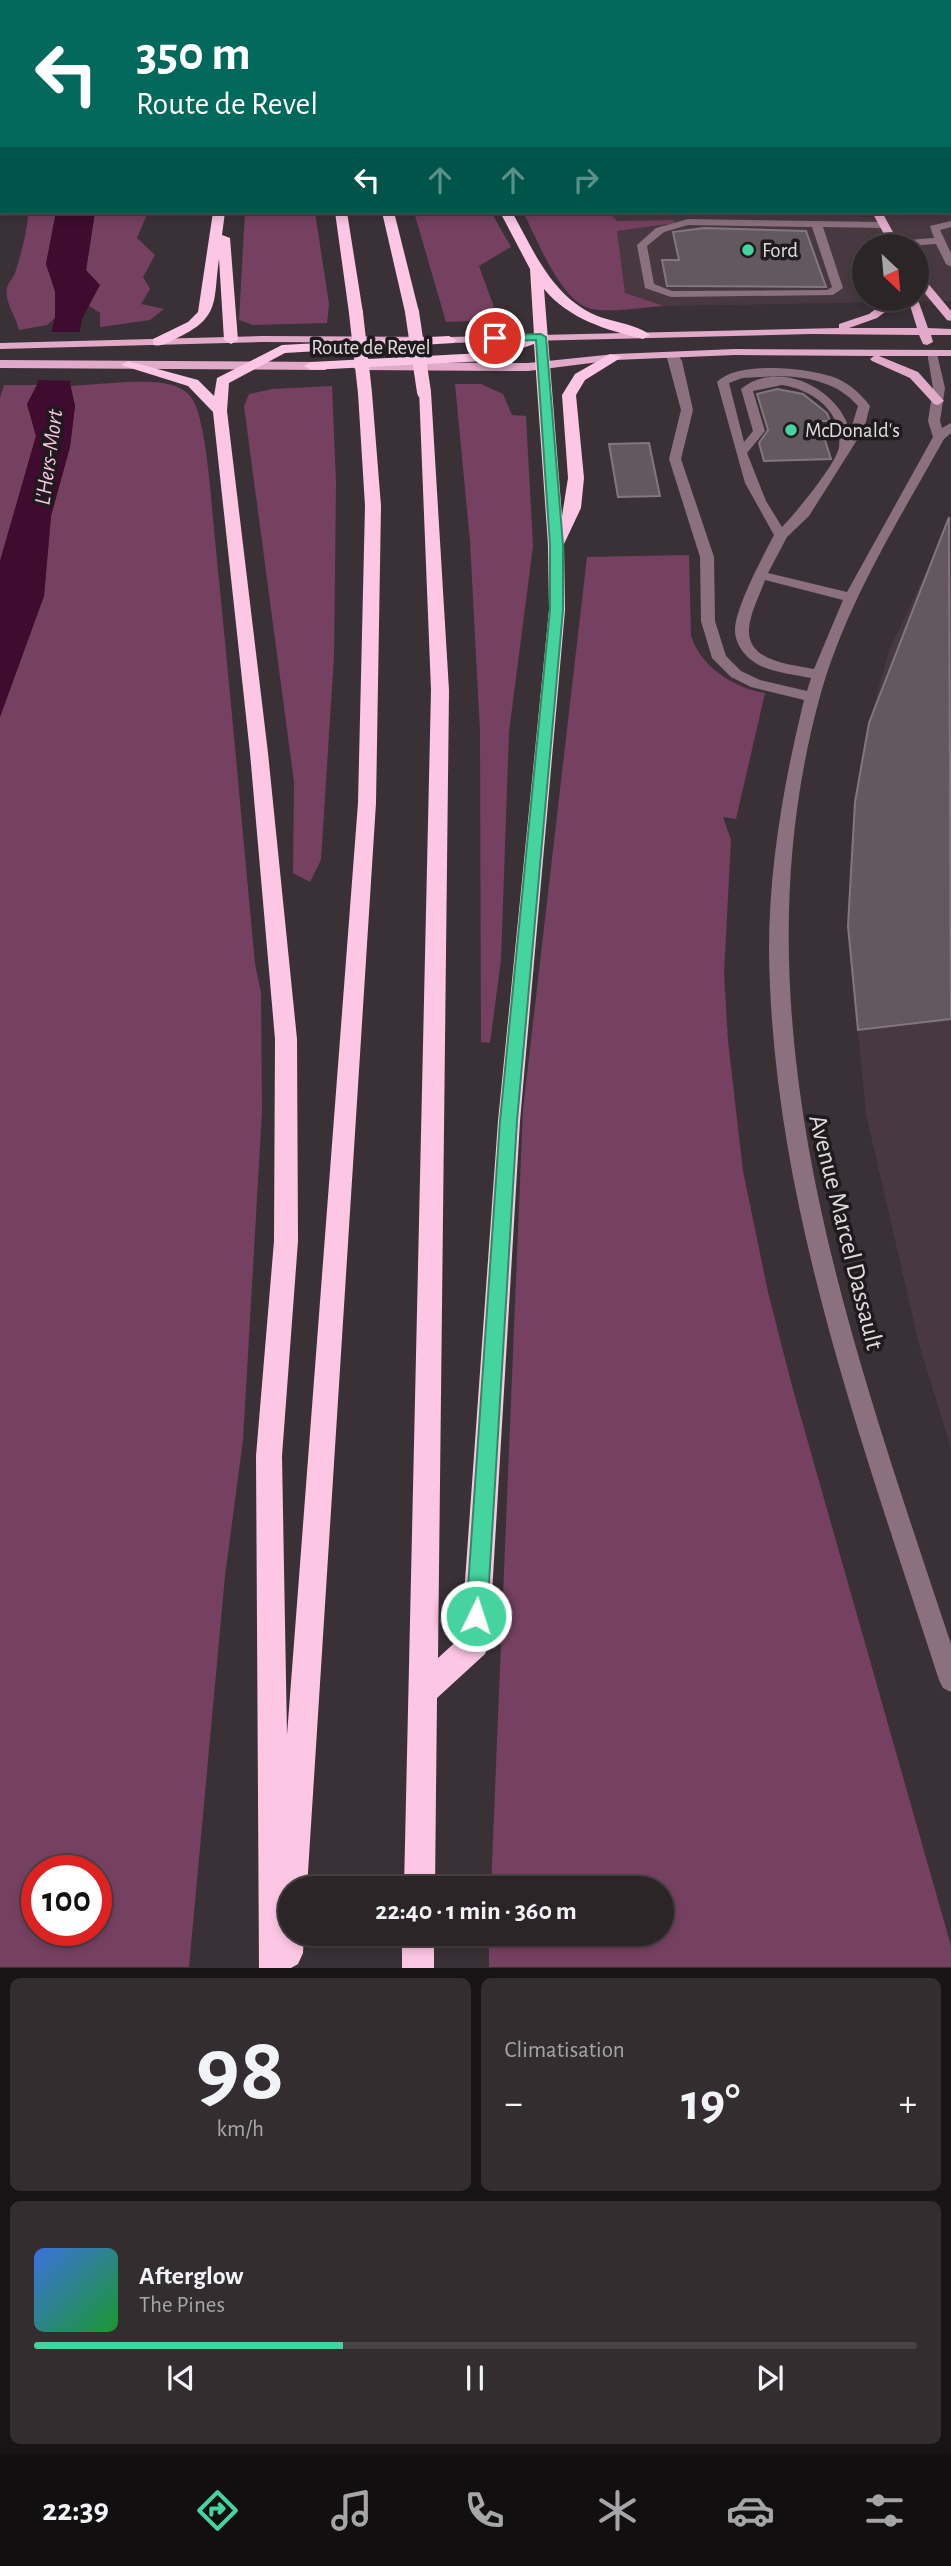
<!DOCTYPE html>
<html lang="fr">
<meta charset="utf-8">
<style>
body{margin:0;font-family:"Alegreya Sans",sans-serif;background:#342d30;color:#f1f3f6;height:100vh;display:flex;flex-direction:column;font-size:26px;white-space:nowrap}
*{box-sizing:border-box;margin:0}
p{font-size:23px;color:#a6a5a8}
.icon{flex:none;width:38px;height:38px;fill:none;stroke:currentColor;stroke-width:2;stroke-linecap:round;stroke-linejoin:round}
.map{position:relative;height:1968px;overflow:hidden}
.sheet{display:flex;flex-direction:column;gap:10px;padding:10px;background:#181416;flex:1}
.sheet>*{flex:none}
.guide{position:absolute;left:0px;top:0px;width:952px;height:214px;box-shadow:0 4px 10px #0003,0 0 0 2px #484245;background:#00695c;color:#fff;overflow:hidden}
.needle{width:46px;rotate:154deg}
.controls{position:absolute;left:852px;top:234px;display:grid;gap:14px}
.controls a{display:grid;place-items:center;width:77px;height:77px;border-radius:50%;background:#2c2528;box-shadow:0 4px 10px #0003,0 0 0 2px #484245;font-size:35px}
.speed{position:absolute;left:21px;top:1855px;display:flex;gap:14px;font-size:35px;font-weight:700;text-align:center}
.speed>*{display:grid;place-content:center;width:91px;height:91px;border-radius:50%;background:#2c2528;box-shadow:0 4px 10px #0003,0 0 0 2px #484245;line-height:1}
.speed .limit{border:10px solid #d22;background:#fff;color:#111}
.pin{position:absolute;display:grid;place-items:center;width:60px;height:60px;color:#fff;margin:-30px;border:4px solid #fff;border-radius:50%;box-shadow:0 2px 7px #0007}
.me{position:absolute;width:77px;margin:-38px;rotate:4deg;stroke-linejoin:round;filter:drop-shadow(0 0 5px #0008)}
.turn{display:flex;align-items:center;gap:24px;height:147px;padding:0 21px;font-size:32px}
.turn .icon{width:91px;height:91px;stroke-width:2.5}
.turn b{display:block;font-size:49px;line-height:60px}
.lanes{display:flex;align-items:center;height:66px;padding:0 21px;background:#0003;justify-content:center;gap:35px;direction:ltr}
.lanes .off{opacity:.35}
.big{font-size:52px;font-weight:700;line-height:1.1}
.sheet .card{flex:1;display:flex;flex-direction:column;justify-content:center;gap:10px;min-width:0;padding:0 24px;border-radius:10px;background:#342d30}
.sheet .dial{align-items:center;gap:0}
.dial b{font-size:91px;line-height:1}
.song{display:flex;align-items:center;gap:21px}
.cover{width:84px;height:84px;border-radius:10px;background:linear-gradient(135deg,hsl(220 70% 55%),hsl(130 70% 35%))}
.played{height:7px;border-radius:4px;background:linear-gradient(90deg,#45d49f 35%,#484245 35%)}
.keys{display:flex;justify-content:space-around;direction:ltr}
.heat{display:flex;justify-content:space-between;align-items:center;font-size:38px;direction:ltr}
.sheet .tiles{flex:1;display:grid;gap:10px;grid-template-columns:1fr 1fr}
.card:last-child{grid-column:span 2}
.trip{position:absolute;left:278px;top:1876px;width:396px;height:70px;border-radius:35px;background:#2c2528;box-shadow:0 4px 10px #0003,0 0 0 2px #484245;font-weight:700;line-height:70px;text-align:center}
.tab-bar{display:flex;height:112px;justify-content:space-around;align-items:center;background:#120f10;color:#a6a5a8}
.tab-bar .icon{width:49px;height:49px}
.tab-bar .selected{color:#45d49f}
.tab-bar b{font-size:32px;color:#f1f3f6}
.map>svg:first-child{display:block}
</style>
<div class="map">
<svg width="951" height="1968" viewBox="0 0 951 1968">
<rect width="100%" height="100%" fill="#3a3136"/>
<!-- built -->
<path fill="#483941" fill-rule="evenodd" d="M609,212h248l3,5 91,-3v87l-287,5 -39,-13 -8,-62 57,-8 -1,-3 -57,1zM864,247h53v52h-53z
M936,551l15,1v896l-32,-104 -53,-230 -18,-188 7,-124 14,-79 20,-72z"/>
<!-- green -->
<path fill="#764161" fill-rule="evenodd" d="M19,212h37l-10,52 9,27v27l-8,7 -28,5c-3,-14 -15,-28 -12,-42 1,-5 6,-10 8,-15 6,-18 11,-37 13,-56z
M95,212h53l-11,26 18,17 -12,22 7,12 -9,15 23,5 -14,11 -50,7v-14l-12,-8 11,-20 -13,-14z
M245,212h70l14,92 -2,19 -74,2 -14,-5z
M414,212h77l20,35 -32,19 15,41 -24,14 -24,1z
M523,212h86l8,9 56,-1 2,3 -58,8 8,62 39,13c-22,1 -51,7 -72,3 -32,-7 -55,-71 -69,-97z
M126,382c21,0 57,-3 68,20 14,29 18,113 22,148 14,138 26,276 39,414l6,29 1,119 -19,328 -18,136 -36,391h-189v-1250l44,-121 7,-80 19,-69 5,-41 -5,-20zM37,1871h59v59h-59z
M455,384h26l22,10 9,21 14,1 7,130 -24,186 -8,228 -11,83 -9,-1 -1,-311 -10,-190z
M4,385h33l-10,19 9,32 -36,125v-163z
M332,386l4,97 -2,173 -13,204 -11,22 -17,-9 1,-91 -50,-376 5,-12 23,-5z
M689,555l2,81c10,31 43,52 74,57l-29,126 -13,-2 8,23 -7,133 4,68 15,130 25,121 24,94 159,560v21h-462v-33h173v-46h-171l32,-779 64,-552z"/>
<!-- water -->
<path fill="#3f0b2e" d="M56,212h39l-9,58 14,15 -18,34 -12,64 5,23 -5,41 -19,69 -7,80 -44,121v-156l36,-125 -9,-32 10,-19 18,-67v-27l-9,-27z"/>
<!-- pier -->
<path fill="#3a3136" d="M48,332h36l-10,49 -39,-1z"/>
<!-- building -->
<path fill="#63585e" stroke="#82777d" stroke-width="2" d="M704,228l102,3 20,56 -159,-1 -5,-26h17l-6,-28z
M777,389l26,5 24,19 3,8h-11l12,38 -67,2 -5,-18 9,-13 -11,-36z
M649,443l11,53 -42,1 -9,-53z
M949,517l2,502 -93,11 -10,-104 7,-124 14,-79z"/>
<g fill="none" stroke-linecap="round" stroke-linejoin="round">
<!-- minor -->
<path fill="#8b707f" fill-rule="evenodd" d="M487,0h8l1,2h-8z
M710,0h8l1,2h-8z
M950,30h1v6h-1z
M950,91h1v6h-1z
M950,205h1v6h-1z
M688,219l196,3 5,3 -5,3 -61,-1 20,61 -10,7 -162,2 -26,-9 -8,-43 19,-17zM688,225l124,2 20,60 -5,3 -155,1 -18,-7 -7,-38 17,-14z
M951,221v6l-11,3 11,23v14l-5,-3 -10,-20 -43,3 -3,-3 5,-3 39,-3 -4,-12z
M668,352h8l6,9 11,49 -12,49 33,98 1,64 11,35 15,15 19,9 47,11 4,-13c-15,-3 -33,-5 -48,-11 -14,-6 -28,-20 -28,-37 0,-22 28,-74 39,-95l-29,-52 -28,-101c21,-22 93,-14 119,-4 14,6 25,16 34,28l-6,23 -55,87 -22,21 -19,36 79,19 86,-155 -5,-16 5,-33 -6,-36 10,2 8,34 -5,33 2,7 9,-5v10l-7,6c-47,84 -100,168 -125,261 -87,323 31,639 132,944v48l-8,-4 -4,-8c-76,-236 -167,-478 -170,-729 0,-85 15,-169 35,-251l-53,-13 -20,-10 -19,-19 -11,-37 -1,-64 -31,-98 12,-49 -15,-56zM778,376c31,1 59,6 80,30l-8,26c-10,-43 -71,-74 -109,-43l12,42 -9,11 -15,-59 13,-5zM782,385c31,5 61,26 57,62 -2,16 -44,67 -57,80l-16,-26 -19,-48 18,-22 -12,-40zM765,580l78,20 -29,69c-23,-5 -67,-7 -65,-40 1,-16 11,-34 16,-49z"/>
<!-- major -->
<path fill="#e2aac9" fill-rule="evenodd" d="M748,0h8l1,2h-8z
M872,212h10l19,35h-10z
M917,274l4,1 30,36v10l-4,-1 -30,-36z
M917,297l11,31 23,1v6h-20l2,7 -6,3 -4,-1 -4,-9 -107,-1 -363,9 -187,-1 -262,7v-6l262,-7 187,1 390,-9v-4l30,-10 20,-15h13l-25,19 -28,10h68l-9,-29h9z
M735,349l216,1v6h-72l39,16 26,29 -6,4 -4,-1 -24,-26 -38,-17 -2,-2 4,-3 -139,-1 -120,5 -87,11 -171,-1 -6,-4 6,-4 171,1 87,-9z
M0,360l325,2 6,4 -6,4 -325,-2z"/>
<!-- highway -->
<path fill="#fcc6e4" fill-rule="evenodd" d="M230,0h10v2h-10z
M262,0h10l1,2h-10z
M298,0h10l1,2h-10z
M324,0h10l1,2h-10z
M213,212h12l-3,23 8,3 8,102 -7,4 -7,-4 -5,-81c-6,41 2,58 -40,78 -8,4 -16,10 -26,8v-6l35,-17 10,-10z
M335,212h12l16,101 -7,4 -7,-4z
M382,212h12l25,100 -2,3 -12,-3z
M500,212h12c22,39 39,83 83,103 16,7 42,9 55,20l-7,4c-37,-9 -74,-20 -99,-50l18,227 6,-38 -6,-83 13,-21 35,-20 12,3 -37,23 -9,15 8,83 -3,30 -17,36 1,66 -45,511 -31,523 -4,10 -48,44 -2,190h-31l27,-1198 -12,-301h10l2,3 18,298 -11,968 23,-21 37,-516 51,-511 -1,-65 -14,-201 -49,17 -174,9 -7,-4 7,-4 172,-9 51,-18 -4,-66z
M449,336l7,4 -2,3 -169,10 -56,30 -2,28 41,342 29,286 1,202 -16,215 5,279 71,-932 7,-297 -7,-113 7,-4 7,4 9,113 -5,297 -69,1085h-17v46h14l-1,19 -5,11 -7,4h-32l-3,-512 18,-215 1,-202 -25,-286 -37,-341 -25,-26 -67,-21 7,-4 70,19 16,16 3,-18 65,-33z
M402,1934h32v34h-32z"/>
<!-- highway-bridge -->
<path stroke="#fcc6e4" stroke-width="14" d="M412,312l12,80
M356,313l9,80"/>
</g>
<!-- route -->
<path fill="#45d49f" stroke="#2d8a67" stroke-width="2" d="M541,334l5,3 17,208v65l-46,511 -30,495 -3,8 -8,3 -7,-3 -3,-8 34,-495 50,-511v-65l-14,-205 -41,2 -5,-4 5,-3z"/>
<!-- markers -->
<g fill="#45d49f" stroke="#1f1a1d" stroke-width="2.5">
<circle cx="748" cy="250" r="7"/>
<circle cx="791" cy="430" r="7"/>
</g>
<g text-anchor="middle" stroke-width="7" stroke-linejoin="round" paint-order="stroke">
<!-- far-poi labels -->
<g font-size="21" fill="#e0dadd" stroke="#1f1a1d" text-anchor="start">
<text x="762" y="257">Ford</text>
<text x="805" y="437">McDonald's</text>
</g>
<!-- far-street labels -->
<g font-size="21" fill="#e0dadd" stroke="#1f1a1d">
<text x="371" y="354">Route de Revel</text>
</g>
<!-- far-water labels -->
<g font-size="23" font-style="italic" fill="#f9c3e1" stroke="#1f1a1d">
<text transform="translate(48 457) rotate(-82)" y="8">L'Hers-Mort</text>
</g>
<!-- street labels -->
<g font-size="26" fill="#e0dadd" stroke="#1f1a1d">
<text transform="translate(847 1232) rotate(76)" y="9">Avenue Marcel Dassault</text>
</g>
</g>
</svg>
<div class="controls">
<a><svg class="needle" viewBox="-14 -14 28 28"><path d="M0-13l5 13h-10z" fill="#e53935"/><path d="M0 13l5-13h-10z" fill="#a6a5a8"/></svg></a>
</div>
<div class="speed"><div class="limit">100</div></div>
<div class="pin" style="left:495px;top:338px;background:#d93025"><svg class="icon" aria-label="arrive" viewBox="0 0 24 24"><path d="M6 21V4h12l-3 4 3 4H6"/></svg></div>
<svg class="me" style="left:476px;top:1616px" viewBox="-20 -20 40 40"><circle r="17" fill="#45d49f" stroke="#fff" stroke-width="3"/><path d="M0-11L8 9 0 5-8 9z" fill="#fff"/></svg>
<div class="trip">22:40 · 1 min · 360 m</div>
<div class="guide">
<div class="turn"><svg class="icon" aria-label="left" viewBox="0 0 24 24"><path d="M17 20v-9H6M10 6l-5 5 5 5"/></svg><div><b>350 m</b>Route de Revel</div></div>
<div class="lanes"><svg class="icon" aria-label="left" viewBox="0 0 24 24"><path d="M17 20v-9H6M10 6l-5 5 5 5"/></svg><svg class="icon off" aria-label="ahead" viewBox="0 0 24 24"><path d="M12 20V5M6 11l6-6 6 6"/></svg><svg class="icon off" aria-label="ahead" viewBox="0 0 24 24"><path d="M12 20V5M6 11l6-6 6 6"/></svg><svg class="icon off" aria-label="right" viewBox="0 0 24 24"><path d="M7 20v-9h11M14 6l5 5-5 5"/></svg></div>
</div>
</div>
<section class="sheet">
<div class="tiles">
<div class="card dial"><b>98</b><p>km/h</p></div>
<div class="card"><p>Climatisation</p>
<div class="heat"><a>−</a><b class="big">19°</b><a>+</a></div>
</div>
<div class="card">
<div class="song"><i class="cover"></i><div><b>Afterglow</b><p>The Pines</p></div></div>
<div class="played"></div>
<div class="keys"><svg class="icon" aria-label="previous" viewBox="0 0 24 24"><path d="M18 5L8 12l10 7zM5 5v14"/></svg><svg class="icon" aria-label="pause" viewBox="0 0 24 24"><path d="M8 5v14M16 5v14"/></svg><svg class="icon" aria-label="next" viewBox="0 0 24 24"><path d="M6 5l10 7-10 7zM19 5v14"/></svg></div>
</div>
</div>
</section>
<nav class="tab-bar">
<b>22:39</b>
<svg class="icon selected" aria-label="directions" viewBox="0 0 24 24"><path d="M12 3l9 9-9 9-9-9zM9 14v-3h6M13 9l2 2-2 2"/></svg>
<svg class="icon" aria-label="music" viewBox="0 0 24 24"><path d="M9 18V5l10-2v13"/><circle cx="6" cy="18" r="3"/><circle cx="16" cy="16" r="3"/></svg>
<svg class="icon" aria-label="phone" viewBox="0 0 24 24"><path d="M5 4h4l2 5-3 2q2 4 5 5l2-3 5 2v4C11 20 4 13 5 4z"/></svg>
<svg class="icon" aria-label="climate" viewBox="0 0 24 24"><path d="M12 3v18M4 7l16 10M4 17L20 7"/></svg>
<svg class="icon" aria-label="car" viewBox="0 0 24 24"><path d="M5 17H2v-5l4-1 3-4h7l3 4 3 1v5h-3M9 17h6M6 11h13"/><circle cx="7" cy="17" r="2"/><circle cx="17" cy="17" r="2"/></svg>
<svg class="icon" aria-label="filters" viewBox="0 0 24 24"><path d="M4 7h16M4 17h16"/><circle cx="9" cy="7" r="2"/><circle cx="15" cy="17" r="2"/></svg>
</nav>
